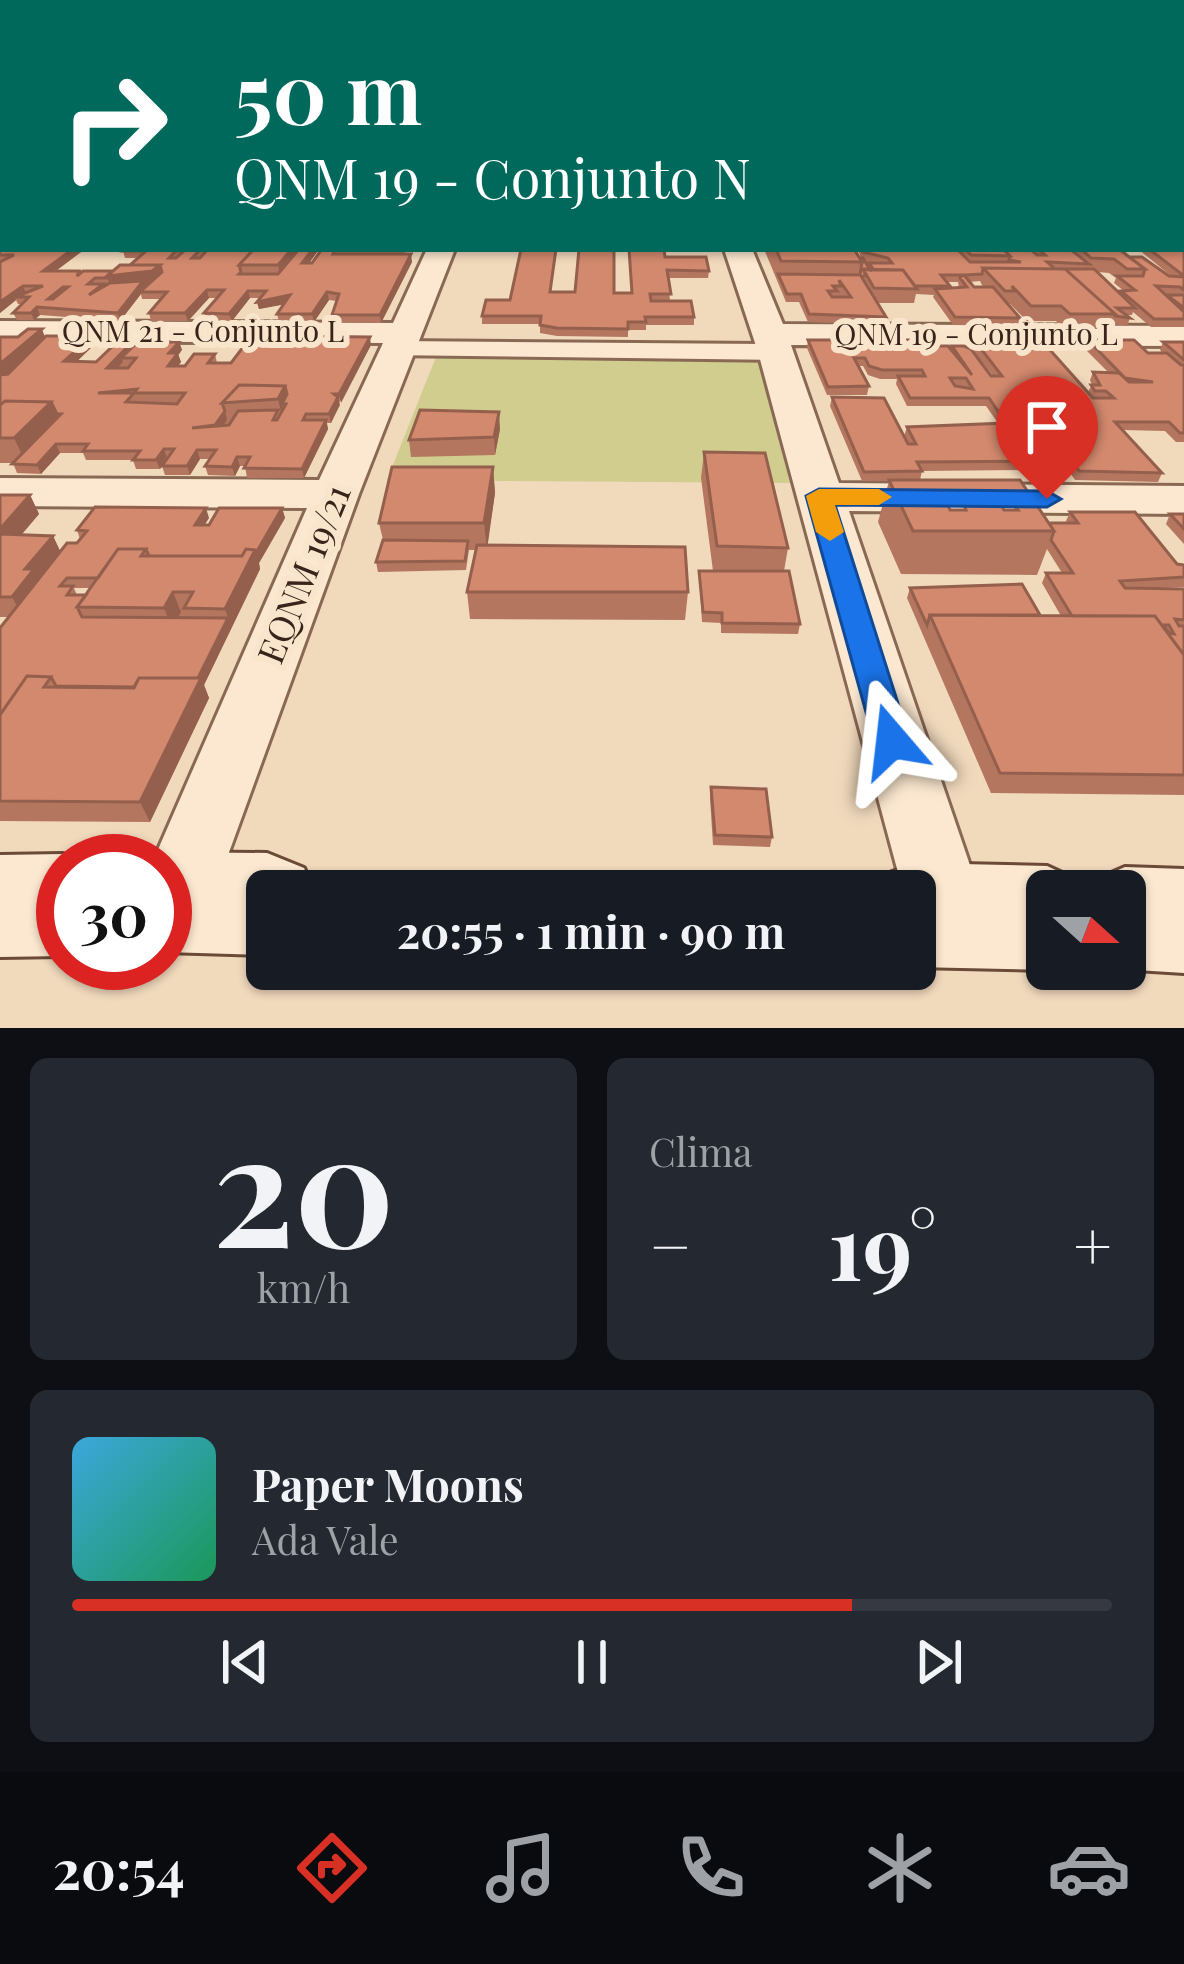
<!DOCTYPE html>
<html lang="pt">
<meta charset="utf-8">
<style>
body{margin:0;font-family:"Playfair Display",serif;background:#242831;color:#f1f3f6;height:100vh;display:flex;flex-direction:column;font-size:45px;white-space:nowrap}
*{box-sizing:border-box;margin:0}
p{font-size:39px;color:#9ea1a6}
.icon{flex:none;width:66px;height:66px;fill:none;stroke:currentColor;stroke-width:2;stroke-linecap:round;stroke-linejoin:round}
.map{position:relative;height:1028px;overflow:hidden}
.details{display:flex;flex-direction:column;gap:30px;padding:30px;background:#0d0f14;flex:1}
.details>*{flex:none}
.guide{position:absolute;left:0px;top:0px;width:1185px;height:252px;box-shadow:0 3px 9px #0004;background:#00695c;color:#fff;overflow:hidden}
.needle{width:78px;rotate:111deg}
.fabs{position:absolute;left:1026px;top:870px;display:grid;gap:24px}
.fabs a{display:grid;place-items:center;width:120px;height:120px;border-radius:18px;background:#171b24;box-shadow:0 3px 9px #0004;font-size:60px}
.speed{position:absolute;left:36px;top:834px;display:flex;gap:24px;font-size:60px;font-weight:700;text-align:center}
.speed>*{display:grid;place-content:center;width:156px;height:156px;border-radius:50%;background:#171b24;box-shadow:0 3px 9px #0004;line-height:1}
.speed .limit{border:18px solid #d22;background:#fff;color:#111}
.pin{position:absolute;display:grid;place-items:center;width:102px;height:102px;color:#fff;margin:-123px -51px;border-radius:50% 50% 50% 0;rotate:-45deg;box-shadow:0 0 12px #0007}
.pin .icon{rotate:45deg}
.me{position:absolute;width:132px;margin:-66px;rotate:343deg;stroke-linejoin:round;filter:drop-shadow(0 0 9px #0008)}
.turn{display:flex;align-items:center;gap:42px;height:252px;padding:0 36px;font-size:54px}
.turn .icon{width:156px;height:156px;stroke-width:2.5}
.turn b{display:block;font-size:84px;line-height:102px}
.big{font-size:90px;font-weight:700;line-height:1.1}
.details .widget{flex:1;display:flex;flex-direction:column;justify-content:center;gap:18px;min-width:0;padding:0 42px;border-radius:18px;background:#242831}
.details .dial{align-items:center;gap:0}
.dial b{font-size:156px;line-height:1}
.song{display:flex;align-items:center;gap:36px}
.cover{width:144px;height:144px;border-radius:18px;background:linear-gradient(135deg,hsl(200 70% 55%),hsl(150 70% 35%))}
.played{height:12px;border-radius:6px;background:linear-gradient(90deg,#d93025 75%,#363941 75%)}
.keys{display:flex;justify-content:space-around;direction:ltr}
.heat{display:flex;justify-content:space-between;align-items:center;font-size:66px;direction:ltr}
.details .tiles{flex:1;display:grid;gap:30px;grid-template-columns:1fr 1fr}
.widget:last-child{grid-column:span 2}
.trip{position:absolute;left:246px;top:870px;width:690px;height:120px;border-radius:18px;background:#171b24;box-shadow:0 3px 9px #0004;font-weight:700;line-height:120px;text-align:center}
.tab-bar{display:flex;height:192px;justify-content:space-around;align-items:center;background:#090b0e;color:#9ea1a6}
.tab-bar .icon{width:84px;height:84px}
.tab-bar .selected{color:#d93025}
.tab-bar b{font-size:54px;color:#f1f3f6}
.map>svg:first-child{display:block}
</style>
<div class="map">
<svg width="1184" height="1028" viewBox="0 0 1184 1028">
<rect width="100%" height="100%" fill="#f1d9bc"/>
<!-- green -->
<path fill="#d0cd8f" d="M436,357l322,3 32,123 -403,-3z"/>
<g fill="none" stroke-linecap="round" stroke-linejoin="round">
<!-- pedestrian casing -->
<g stroke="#8a6954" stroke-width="6">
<path id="pedestrian" d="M397,341l379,3 14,8 -14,8 -389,-5 -3,-6 3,-6z"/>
</g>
<!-- minor casing -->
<g stroke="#8a6954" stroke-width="6">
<path id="minor" d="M0,121h3v12h-3z
M1182,125h2v12h-2z
M0,166h3v14h-3z
M0,230h3v16h-3z
M1182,231h2v16h-2z
M427,249h28l-96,245 -148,408 -11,26 -27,11 -8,-3v-75h-12l154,-353 -307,-2v-28l319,2 64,-137 -383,-2v-20l393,2z
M724,249h28l31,75 401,2v20l-393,-1 48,138 345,3v28l-335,-3 138,404 -12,27 -27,11 -27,-11 -6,-14v-37h-12l-145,-539z"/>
</g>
<!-- secondary casing -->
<g stroke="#6b4a38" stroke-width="6">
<path id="secondary" d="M165,852l102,1 37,15 10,23h-47v64l-102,-3v-91h-24z
M63,854l17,7h-17v95l-63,1v-102z
M915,863l132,3 39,18 39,-17 59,2v104l-64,-4h5v-78h-78v79l-132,-3v-76h-43l5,-13z"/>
</g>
<!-- pedestrian -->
<use href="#pedestrian" fill="#fce8d0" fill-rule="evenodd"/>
<!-- minor -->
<use href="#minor" fill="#fce8d0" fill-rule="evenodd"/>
<!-- secondary -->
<use href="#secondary" fill="#fce8d0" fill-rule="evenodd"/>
</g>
<!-- wall -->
<path fill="#b5765f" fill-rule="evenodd" d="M1184,240v87h-33l-18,-15 -1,3h-5l3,3 -3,8 -15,-2 -3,5h-45l-8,-8h-29l-17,-17v2l10,12 -2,8 -65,-1 -20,-28 1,-2 -18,-1 -2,9h-37l9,14 -2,8 -76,-3 -9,-20h-13l-22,-53h90l7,9 -3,-9h261l10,8 42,19 -33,-27h44zM1098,272l11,1 7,5 -2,5 10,8 -4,2zM980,281l3,6h-9l-4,-5zM947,282h11l1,6h-10z
M0,242l3,7h82l-29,22h23l1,2 32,-2 18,-6 8,-7h-13l-2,-7 196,-2 -10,14h3l10,-14h85l-3,5 8,8 -31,61 -48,-1 -1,-7 5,-14 -8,-1 -15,22h-35l-2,-8 7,-10 -25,5 -2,-7 3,-4h-10l-18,23h-25l-3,-8 14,-15h-9l-21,23h-37l-2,-8 11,-14h-18l-1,-5 -21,27 -80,-6 -6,5h-17l-4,-7 8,-9h-3l-2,-4 -16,13z
M665,257l44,14 -1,7h-40l2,23 24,16v8h-48v5h-18v7l-71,-1 -17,-3v-9h-58v-8l28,-16 41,-8 80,1z
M0,337h45l50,7 -19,18h20l37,-16 46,-4 3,8 -4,4 3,8 -3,4h7l30,-12 2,9h14l140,-18 -32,58 -8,20h-4l1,6 -24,49h-57l-2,-12h-5l-5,10 -27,-1 -3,-9 5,-7h-10l-10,16h-25l-3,-9 6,-8 -8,11h-24l-3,-9h-47l-3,-7h-23l-19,21 -24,-1 -4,-10h-13z
M808,340l124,6 19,3 1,-3 39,30h2l-21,-27 3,-8 42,8h8l3,-8 60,51 4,-7 -2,-5 3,-8h15l-24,-24 4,-8 60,13h15l-3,-3 3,-8h21v100h-8l-11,-11 -42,-1 39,43 -4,9 -83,-2 -17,-25h-3l8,16 -4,9h-22l-7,-10 -108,1 -2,9h100l29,43h18l-1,-2 4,-9 107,52 7,1v22l-29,1 29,1v206l-193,-2 -84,-195 3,-10 130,27 21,1 -19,-33 4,-10h16l-15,-24 -10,26 -136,-1 -23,-52 11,-41h-27l-32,-75 2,-9 72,39 3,-9 91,-4 -12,-17h-79l-11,-22 1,-5h-17l-12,-4 -5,-9h-5l11,20 -2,9h-40l-20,-47zM948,505h16l2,5h-16zM1001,505h13l4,5h-14z
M500,429l-5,26 -84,2 -2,-17z
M704,452l84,96 -4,23 16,53 -2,10 -77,-1v-10l-19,-1 -3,-51h14l-12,-93z
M493,467l2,26 -8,52 201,47 -3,28 -215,-1 -3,-27 9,-42h-7l-3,20 -88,2 -2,-10 7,-22 -4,-17z
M0,495h30l9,19 -18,21 32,1 7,15 17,-8 3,-4 -3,-9 132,-12 -5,7 78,-17 3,10 -26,45 1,6 -56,116 5,13 -59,124 -150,-1v-193l9,-11h-9zM74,588h17l-5,7h-9z
M1170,514h14v30l-18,-20z
M711,787l61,50 -2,10 -57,-2 -3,-47z"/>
<!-- shaded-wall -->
<path fill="#94604d" d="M73,249h12l-39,29 -3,-7z
M292,249h14l-25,31 -3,-15z
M313,249h6l-15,22 -2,-8z
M411,254l1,8 -31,61 -1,-8z
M160,265l4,14 -24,13 1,2 -21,27 -13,-45z
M23,286l3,7 -11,4 1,3 -16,13v-11z
M207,290l2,8 -21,23 -3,-8z
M248,291l2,7 -18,23 -3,-7z
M327,292l2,8 -15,22 -2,-8z
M290,295l2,8 -33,6 -2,-7z
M37,307l3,8 -6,5 -3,-7z
M42,329l6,16 -48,42v-23z
M92,336l3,8 -27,26 -4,-9z
M370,337l1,8 -30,58 -2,-9z
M132,342l3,8 -14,8 2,4 -13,14 -3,-8z
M179,342l3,8 -4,4 3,8 -10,12 -2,-21z
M285,386l4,16 -7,2 2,8 -2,4 -4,-17z
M338,397l2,8 -9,18 -2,-9z
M51,402l11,24 -36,37 -12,-25z
M225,411l2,9 -10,14 -23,3z
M499,412l1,17 -5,26 -1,-18z
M326,420l2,9 -24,49 -2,-9z
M56,444l4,9 -19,21 -4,-9z
M164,449l3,9 -7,11 -4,-9z
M197,450l3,9 -10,16 -3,-9z
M237,457l3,9 -5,10 -3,-9z
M493,467l2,26 -8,57 -3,-27z
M30,495l9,19 -33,39 -6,-12v-12z
M206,508l3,10 -11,17 -3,-10z
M282,508l3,10 -26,45 1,6 -56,116 5,13 -59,124 -10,-20 88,-184 -3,-9 30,-59z
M53,536l9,19 -39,62 -11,-20 13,-28z
M173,592l8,20 -9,16 -8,-20z"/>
<!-- building -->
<path fill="#d3896e" stroke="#94604d" stroke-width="3" fill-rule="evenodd" d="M0,129l3,1v6h-2l2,5 -2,1h2v10l-3,1z
M3,176v45h-3v-43z
M1182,194h2v32h-2z
M1182,240h2v36l-35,-27h33z
M3,241v8h70l-30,22h36l-2,5 6,-5h29l-5,5 1,2h-13l-7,6h15l-14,11 21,-12 33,-2 -25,32 -81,-6 -6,6h-18l16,-16h-14l28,-11h-20l-23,16v-40l14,-7h-14v-13zM63,287h5l-15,12h-5z
M125,249h76l-9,9h8l8,-9h46l-15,16 2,7 -2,2h39l21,-25h14l-11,14h10l10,-14h14l-3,5h78l-31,61h-48l7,-21 -12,-2 -15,22h-35l13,-19 -33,7 9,-11h-18l-19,23 -25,-1 20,-23h-17l-22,23h-36l18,-21h-27l22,-20 -2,-7h-30l16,-14h-23zM176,251h8l-8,7h-7z
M254,249h38l-14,16h-39z
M521,249h35l-6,43h25l4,-43h35v44h18l-3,-44h35l1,8h41l3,14 -42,-1 4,24h-21l1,7h40l3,16h-49l1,5h-18v7l-71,-1 -17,-3 1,-9h-59l4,-16h24z
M776,249h78l8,13 -81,-1z
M862,249h95l13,13h51l-12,-2 1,-4 -7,-7h27l7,6h8l-7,-6h32l19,15 -42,-2 8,7h39l41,39h-18l13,10 -15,-2v-2l-50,-45 -82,-1 -1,6 -18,1 10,12h19l27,31 -65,-1 -20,-28 32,-2 -7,-9 3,-3h-22l9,11h-35l-12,-16h-29l-5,-7h23l-4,-5 -25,-6z
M965,249h38l7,7 -39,-1z
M1081,249h38l26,20h-18l-13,-10 -23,-1z
M1129,257h13l27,19 15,1v13l-4,-3 -24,-1 28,26v7h-30l-33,-28 14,-1 -18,-14h26l2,-7z
M860,258h3l7,12 -7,-1 3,7h-5l25,41 -77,-3 -8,-20h-14l-9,-20 82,1 2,-13zM839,280l12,17h-19l-4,-6h9l-4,-5h8z
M120,265h40l-8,6 -45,5z
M983,268l82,1 50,45h-45l-9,-8h-30l-19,-20 2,5h-9z
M863,269l40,1 14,19 -43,-1z
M1167,295h17v13z
M28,329h14l-42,35v-27h18z
M46,336h46l-28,25 32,1 21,-20h15l-25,26h21l8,-10h-15l17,-16h41l-10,11h9l-10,13h17l9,-12h21l-7,9h23l16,-21h25l4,-6 94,1 -31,57h-5l4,3 -9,17h-23l-3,6h23l-24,49 -58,-1 6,-11h-13l-5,10 -27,-1 11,-16h-19l-10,16h-25l12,-17h-10l-8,11h-23l7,-9h-57l5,-7h-32l-19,21 -25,-1 49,-50h-4l-6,-12 -46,-1 -5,4v-30l8,-1zM239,385l46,1 2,8 -5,10h4l-9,16h-4l5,-10 -40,1 -9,14 -37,3 23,-3 10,-14 -3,-8zM137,389l-3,4h51l-8,11 -51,-2 8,-9h-36z
M808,340h120l4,6h16l24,29 -20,-29h12l7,3 20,27h11l-27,-35h30l12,8h17l-6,-8h14l51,57h21l-8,-7h-11l-4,-6h9l-7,-13 26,1 10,9h24l-28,-4 -37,-38h46l14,13h19l14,12h3v68h-4l-11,-11h-54l47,51 -83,-2 -18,-25h-11l13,25h-23l-6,-10 -117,1 5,9 -58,1 -32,-75 52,1 24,46h8l-9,-17 99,-4 -17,-25h-79l-12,-22h27l-3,-6h-40l-13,-4 -4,-8h-11l15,28 -41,1zM950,378h16l7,11 -18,-3zM1045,395h34l3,3h-14l22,26 -27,-26zM1004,431h9l14,21h-7z
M1163,342h21v18z
M239,385l46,1 -7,13 -56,4z
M5,401l46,1 -37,36h-14v-33z
M420,410l79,2 -5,25 -85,3z
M704,452l61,1 23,95 -71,-2z
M392,467h101l-9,56h-105z
M889,480h131l34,51h-141zM948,505h16l2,5h-16zM1001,505h13l4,5h-14z
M0,495h30l-30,34z
M95,507l111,1 -11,17h14l10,-17h63l-26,45 -1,-3 -9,-1 -4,7h-93l-3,-7h-28l-20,29h-31l-7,8h13l-6,9h19l-9,12 5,10 146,1 -30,60h-59l-5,9 -78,-1 -5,-9 -24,-1 -27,39v-87l67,-85h10l10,-12 -10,-1z
M1070,512h65l42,52 7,1v12l-64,4 5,7 59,1v31l-9,-1 4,7h5v29l-29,-39h-83l-26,-43h27l-22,-33 3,-9 -5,-8h29zM1163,625h6l5,9 -5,-1z
M1170,514h14v15z
M0,534l53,2 -28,33h9l-22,28h-12z
M383,540l85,1 -3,20 -89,1z
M477,545l208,2 3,45h-221z
M118,549h28l-5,7h101l4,-7 9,1 -30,59 -41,-1 9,-16h-20l-9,16 -87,-1z
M699,571h90l11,53 -78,-1v-10l-19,-1z
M1022,584l18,31h-110l-3,10 -17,-37z
M930,615l225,1 29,39v120l-184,-2z
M27,676l24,1 -7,10 90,1 5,-10h62l-61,124 -140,-1v-86z
M711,787l55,2 6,48 -57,-2z"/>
<!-- sky -->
<linearGradient id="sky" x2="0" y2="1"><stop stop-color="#8bbad3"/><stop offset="0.43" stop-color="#f9eee1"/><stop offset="1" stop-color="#f9eee1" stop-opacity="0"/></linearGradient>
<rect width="1184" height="253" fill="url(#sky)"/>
<!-- route -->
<path fill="#1a73e8" stroke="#114b97" stroke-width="3" d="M819,489l228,2 14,8 -14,8 -212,-2 75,236 -5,10 -13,5 -13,-5 -5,-10 -68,-245z"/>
<!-- slow -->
<path fill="#f59e0b" d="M819,489h60l13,8 -13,8h-44l9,27 -14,9 -14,-9 -10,-36z"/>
<g text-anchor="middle" stroke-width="12" stroke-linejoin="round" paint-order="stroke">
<!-- far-street labels -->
<g font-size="30" fill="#38241a" stroke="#f8e5cc">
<text x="203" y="342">QNM 21 - Conjunto L</text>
<text x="976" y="345">QNM 19 - Conjunto L</text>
</g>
<!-- street labels -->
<g font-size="36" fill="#38241a" stroke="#f8e5cc">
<text transform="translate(304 574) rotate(-68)" y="13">EQNM 19/21</text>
</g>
</g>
</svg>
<div class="fabs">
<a><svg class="needle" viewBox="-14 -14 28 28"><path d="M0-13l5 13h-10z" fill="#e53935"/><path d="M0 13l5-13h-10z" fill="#9ea1a6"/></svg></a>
</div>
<div class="speed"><div class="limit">30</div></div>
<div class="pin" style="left:1047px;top:499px;background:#d93025"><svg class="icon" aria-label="arrive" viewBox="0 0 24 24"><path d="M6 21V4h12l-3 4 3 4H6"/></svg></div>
<svg class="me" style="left:892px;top:741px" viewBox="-20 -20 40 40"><path d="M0-17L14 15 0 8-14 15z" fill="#1a73e8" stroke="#fff" stroke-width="4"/></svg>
<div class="trip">20:55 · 1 min · 90 m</div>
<div class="guide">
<div class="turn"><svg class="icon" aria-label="right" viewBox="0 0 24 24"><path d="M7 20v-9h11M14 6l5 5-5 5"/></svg><div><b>50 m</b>QNM 19 - Conjunto N</div></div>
</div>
</div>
<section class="details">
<div class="tiles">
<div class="widget dial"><b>20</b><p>km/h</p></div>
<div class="widget"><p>Clima</p>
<div class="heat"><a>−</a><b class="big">19°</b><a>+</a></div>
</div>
<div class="widget">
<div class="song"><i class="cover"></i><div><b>Paper Moons</b><p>Ada Vale</p></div></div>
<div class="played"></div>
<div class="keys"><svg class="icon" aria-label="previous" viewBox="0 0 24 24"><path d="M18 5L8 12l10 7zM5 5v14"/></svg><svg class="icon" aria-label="pause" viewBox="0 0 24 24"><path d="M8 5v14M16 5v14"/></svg><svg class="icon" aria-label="next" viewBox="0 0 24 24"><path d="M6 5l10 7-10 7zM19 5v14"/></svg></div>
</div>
</div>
</section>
<nav class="tab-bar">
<b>20:54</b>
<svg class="icon selected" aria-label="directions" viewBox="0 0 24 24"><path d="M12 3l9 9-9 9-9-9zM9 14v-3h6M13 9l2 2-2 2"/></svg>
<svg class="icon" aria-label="music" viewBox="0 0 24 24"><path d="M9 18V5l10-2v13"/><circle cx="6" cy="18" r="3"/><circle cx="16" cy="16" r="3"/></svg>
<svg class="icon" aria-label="phone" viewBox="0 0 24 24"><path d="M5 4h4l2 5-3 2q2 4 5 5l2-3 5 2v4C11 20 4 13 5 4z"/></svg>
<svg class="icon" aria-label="climate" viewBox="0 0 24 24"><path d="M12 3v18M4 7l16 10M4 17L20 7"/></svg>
<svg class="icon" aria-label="car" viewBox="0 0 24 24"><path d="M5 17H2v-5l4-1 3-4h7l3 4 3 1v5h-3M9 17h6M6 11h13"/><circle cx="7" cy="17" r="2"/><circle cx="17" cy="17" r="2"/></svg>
</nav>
